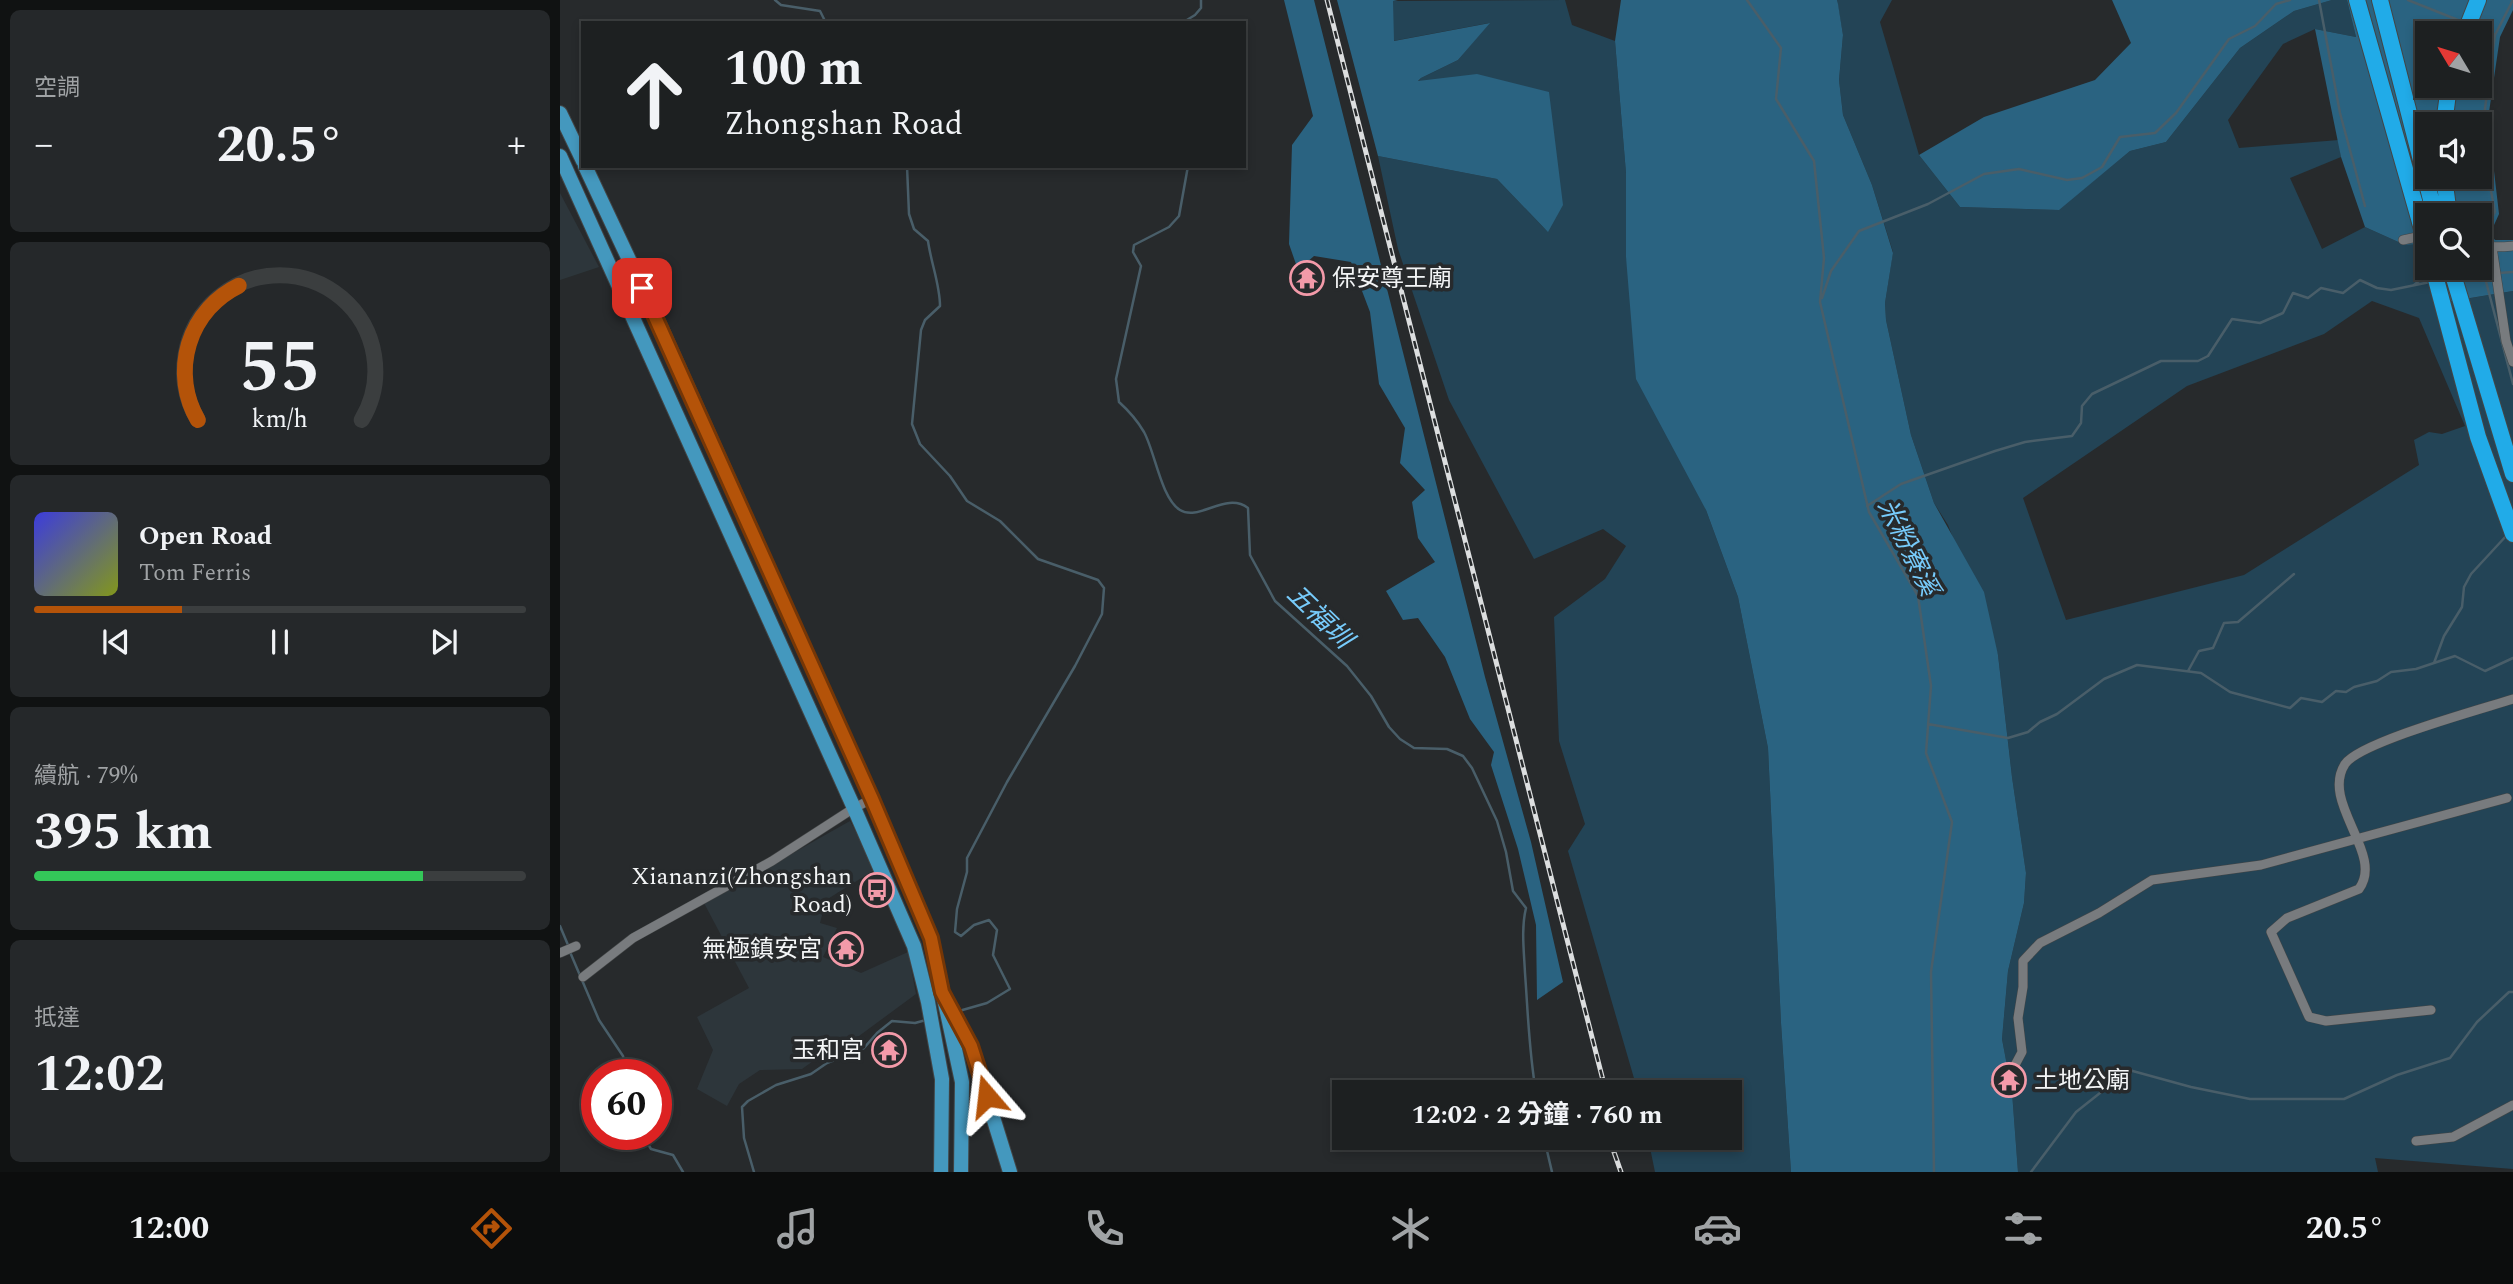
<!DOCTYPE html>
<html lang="zh-TW">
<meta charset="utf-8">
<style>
body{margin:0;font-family:Spectral,"Noto Sans TC",serif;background:#25282a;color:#f1f3f6;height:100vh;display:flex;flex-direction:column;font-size:26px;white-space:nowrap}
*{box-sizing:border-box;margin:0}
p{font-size:23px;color:#a0a3a5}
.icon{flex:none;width:38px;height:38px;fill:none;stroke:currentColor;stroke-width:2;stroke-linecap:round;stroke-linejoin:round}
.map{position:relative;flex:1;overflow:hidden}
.drawer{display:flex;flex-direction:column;gap:10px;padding:10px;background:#101212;width:560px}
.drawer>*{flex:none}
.top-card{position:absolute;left:21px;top:21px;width:665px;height:147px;border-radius:0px;box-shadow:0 4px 10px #0003,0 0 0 2px #3b3e3f;background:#1d2021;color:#f1f3f6;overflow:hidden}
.needle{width:46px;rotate:308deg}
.tools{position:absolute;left:1855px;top:21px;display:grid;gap:14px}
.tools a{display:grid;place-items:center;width:77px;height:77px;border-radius:0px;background:#1d2021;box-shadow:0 4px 10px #0003,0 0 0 2px #3b3e3f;font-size:35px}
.speed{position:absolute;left:21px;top:1059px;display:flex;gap:14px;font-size:35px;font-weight:700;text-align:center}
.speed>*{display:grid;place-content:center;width:91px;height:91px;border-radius:50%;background:#1d2021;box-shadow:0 4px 10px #0003,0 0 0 2px #3b3e3f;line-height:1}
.speed .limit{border:10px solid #d22;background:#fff;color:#111}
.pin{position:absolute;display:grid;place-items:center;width:60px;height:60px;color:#fff;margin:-30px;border-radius:14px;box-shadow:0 4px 10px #0006}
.me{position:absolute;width:77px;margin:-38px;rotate:343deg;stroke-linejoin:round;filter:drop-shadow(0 0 5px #0008)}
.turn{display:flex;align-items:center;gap:24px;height:147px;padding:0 28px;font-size:32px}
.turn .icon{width:91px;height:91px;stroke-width:2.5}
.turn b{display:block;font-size:49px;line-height:60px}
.big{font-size:52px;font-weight:700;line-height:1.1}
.drawer .card{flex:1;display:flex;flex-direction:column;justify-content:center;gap:10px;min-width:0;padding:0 24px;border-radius:10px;background:#25282a}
.drawer .dial{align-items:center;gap:0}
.dial svg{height:182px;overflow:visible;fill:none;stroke:#3b3e3f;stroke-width:7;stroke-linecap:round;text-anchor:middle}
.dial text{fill:#f1f3f6;stroke:none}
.song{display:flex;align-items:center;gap:21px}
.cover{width:84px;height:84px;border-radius:10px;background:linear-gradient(135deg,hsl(240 70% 55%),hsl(70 70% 35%))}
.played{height:7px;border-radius:4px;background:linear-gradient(90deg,#b45309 30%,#3b3e3f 30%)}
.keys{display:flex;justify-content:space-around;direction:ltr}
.heat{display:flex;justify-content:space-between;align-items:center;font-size:38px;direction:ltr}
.charge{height:10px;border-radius:5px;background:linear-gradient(90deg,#34c759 79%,#3b3e3f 0)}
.trip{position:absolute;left:772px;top:1080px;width:410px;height:70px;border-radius:0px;background:#1d2021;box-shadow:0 4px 10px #0003,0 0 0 2px #3b3e3f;font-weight:700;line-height:70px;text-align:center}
.menu{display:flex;height:112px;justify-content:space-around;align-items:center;background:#0c0d0d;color:#a0a3a5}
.menu .icon{width:49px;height:49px}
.menu .on{color:#b45309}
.menu b{font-size:32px;color:#f1f3f6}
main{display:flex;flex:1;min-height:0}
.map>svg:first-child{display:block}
</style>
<main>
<section class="drawer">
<div class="card"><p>空調</p>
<div class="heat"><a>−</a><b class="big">20.5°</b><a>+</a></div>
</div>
<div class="card dial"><svg viewBox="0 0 100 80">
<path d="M14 69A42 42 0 1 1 86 69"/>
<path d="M14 69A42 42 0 0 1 32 10" stroke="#b45309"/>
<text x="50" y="56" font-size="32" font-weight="700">55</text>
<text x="50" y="72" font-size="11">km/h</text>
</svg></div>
<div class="card">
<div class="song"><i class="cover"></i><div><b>Open Road</b><p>Tom Ferris</p></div></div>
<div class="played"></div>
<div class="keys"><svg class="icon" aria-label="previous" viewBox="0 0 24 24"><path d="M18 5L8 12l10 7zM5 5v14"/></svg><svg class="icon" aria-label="pause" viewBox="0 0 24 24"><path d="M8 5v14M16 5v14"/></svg><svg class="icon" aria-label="next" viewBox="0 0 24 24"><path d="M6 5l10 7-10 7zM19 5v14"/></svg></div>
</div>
<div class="card"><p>續航 · 79%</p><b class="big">395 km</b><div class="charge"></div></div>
<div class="card"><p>抵達</p><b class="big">12:02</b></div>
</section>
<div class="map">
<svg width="1953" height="1172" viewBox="0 0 1953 1172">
<rect width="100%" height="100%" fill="#272a2c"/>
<!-- built -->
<path fill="#2d363b" d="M0,193l39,74 -39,13z
M290,821l26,48 -50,31 -6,23 17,5 -14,29 38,16 47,-21 8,42 -57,42 -18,5 -39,28 -42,1 -21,14 -12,22 -30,-17 16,-39 -16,-33 52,-29 -45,-85z"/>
<!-- green -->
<path fill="#234456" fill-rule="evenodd" d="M1005,0l7,25 43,16 11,132v84l80,253 32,87 30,151 13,275 10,149h-136l-7,-34h81v-46h-91l-70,-241 17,-27 -26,-83 -5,-124 51,-38 21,-33 -23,-17 -69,30 -85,-159 -51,-151 -20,-93 119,23 50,52 -129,-149 3,-4 37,-18 31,-37 -96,18v-40z
M1277,0h55l-12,22 39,133 41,52 98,3 72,-59 36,-9 74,-94 54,-37 38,-11h15l9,37 -41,-8 -32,15 -55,76 11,28 100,-8 2,17 -51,21 32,71 43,-22 40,18 15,-1 15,60 78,-13v878l-138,-11 3,14h-360l-6,-80 -10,-53 6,-68 16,-68 2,-30 -14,-96 -14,-122 -50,-130 -14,-22 -23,-68 -25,-115 -1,-17 8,-51 -21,-67 -29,-70 -4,-35 4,-45zM1812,301l47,17 46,108 -23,8 -13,-2 -15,8 5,25 -175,110 -178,45 -43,-122 164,-112 137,-52z"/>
<!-- forest -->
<path fill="#2a6381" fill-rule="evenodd" d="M724,0h30l171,677 46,165 32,140 -26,18 -1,-75 -18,-76 -27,-84 3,-13 -24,-33 -25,-62 -27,-39 -15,2 -17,-29 49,-29 -17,-24 -6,-36 13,-12 -25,-27 5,-35 -26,-44 -9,-72 -19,-50 -37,-6 -16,14 -9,-26 3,-99 21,-29z
M777,0h61l-5,1 1,40 96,-18 -32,37 -37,18 -3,3 59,-7 72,18 14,113 -15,27 -51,-53 -119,-23z
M1061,0h216l1,4 5,31 -4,45 4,35 29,70 21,68 -8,50 1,17 25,115 23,68 50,89 14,63 14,122 14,96 -2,30 -16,68 -6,68 10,53 6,80h-227l-10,-149 -13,-275 -30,-151 -32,-87 -70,-131 -10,-122v-84l-11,-132z
M1552,0h220l-38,11 -54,37 -74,94 -36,9 -71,59 -99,-3 -41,-52 65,-38 111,-37 36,-37z
M1787,0h166v10l-13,27 -12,82 11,95 -9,20 5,6h18v51l-79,13 -14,-60 -15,1 -40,-18 -24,-70 -26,-128 41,8zM1867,33h53v53h-53zM1867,124h53v53h-53zM1867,215h53v53h-53z"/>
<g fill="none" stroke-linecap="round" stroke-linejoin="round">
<!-- stream -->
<path stroke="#495e69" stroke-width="2.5" d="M215,0l6,5 39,6 6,12
M1187,0l34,48 -5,51 38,62 10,97 -4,44 49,210 49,84 13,90 -5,67 26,69 -21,150 3,200
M1759,0l21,113 25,93
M1848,0l55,22
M622,23l13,-8 6,-7v-8
M1915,27l20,8
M347,166l2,48 5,15 14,12c3,22 12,44 12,65l-15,14 -4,10 -9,94 8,20 30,32 17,25 33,20 38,38 60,21 6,8 -2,26 -27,52 -68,116 -40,76v14l-10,37 -2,23 6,4 13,-11 15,-5 8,10 -4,25 17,34 -23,14 -28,8
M628,166l-9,50 -10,11 -35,18 -1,7 8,14 -25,113 3,23c10,9 18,18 25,30 11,20 17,66 36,78 19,12 46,-19 68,-2l2,47 25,46 72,65 24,30 18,31 11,12 14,9 33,1 16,7 9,12 25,53 9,31 7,39 13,17c-5,21 -2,43 -1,65 3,40 4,80 11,119
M1920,235l5,-4 10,-19 -14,-74 14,-103 18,-35
M1939,273l14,-1
M1924,274l29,110
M1901,277l31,-4
M1854,285l14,-11
M1262,298l9,-27 28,-40 69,-27 56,-30 35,-5 48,11 15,-2 20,-11 18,-30 35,-4 21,-20 53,-74 26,-13 21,-22 14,-4
M1307,506l34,-22 94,-33 30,-9 47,-6 9,-13 1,-17 10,-12 69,-33h37l10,-5 24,-37 28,4 23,-10 10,-20 15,5 13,-10 22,5 17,-13 17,8 14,2 39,-8
M1874,663l10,-27 18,-29 2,-20 7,-13 36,-39
M1628,671l11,-20 14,-3 11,-25 14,-1 56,-48
M1368,724l80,14 20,-6 12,-10 17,-8 47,-35 33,-14 64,8 29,19 60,16 11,-10 21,4 14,-11 10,1 8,-5 23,-6 14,-9 25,-3 39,-13 30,15 28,-13
M0,926l8,19
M10,952l29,68 24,36 4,18
M82,1134l9,15 22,6 10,17
M984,1138l8,34
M194,1172l-10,-34 -2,-31 6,-6 28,-16 35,-11 16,-11 37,-15 13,-15 15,-12 23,2 11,-3
M1471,1172l45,-60 53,-42 62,17 59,12h94l53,-24 53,-17 27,-36 32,-30h4"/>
<!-- street casing -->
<g stroke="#424546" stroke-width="10">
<path id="street" d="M1843,240l23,-5
M1920,240c8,9 22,7 33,6
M1932,247l14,94 7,21
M0,953l16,-7
M23,977l50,-39 139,-77 82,-53 18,-9
M1871,1010l-105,11 -17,-4 -38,-85 16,-14 72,-29c26,-35 -39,-86 -14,-125 15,-22 137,-55 168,-65
M1435,1084l19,-17 8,-15 -4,-34 5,-31v-26l17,-18 59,-30 53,-33 109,-15 246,-67
M1856,1141l37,-4 60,-32"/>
</g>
<!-- primary casing -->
<g stroke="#424546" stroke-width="16">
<path id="primary" d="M0,113l23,48
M0,156l294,652 60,138 14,56 14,77 -1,93
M25,166l71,151 216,482 59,139 31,144 -1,90
M392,1009l19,37 39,126"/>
</g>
<!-- highway casing -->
<g stroke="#424546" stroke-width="18">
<path id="highway" d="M1797,0l63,222
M1820,0l55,215
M1905,33l13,-33
M1884,124l5,-38
M1884,177l5,38
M1873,268l45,169 35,97
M1891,268l62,206"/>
</g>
<!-- street -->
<use href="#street" stroke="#787b7e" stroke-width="9"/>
<!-- primary -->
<use href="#primary" stroke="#4498be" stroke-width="14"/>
<!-- highway -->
<use href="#highway" stroke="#21abe8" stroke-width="16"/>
<!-- rail casing -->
<g stroke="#dcdedf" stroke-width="5">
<path id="rail" d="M767,0l279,1092
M1049,1138l12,34"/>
</g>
<!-- rail -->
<use href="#rail" stroke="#272a2c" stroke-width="2.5" stroke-dasharray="8" stroke-linecap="butt"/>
<!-- highway-bridge casing -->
<g stroke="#424546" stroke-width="18" stroke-linecap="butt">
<path id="highway-bridge" d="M1860,222l7,25"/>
</g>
<!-- highway-bridge -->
<use href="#highway-bridge" stroke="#21abe8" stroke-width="16"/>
</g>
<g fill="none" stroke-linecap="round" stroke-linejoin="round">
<!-- route casing -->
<g stroke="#753606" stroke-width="18">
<path id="route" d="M82,288l230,511 59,139 11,54 29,54 16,50"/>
</g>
<!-- route -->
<use href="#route" stroke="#b45309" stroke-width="12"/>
</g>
<!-- icons -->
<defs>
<g id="temple-ring" transform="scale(1.75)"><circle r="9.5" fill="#272a2c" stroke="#f39aa9" stroke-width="1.5"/><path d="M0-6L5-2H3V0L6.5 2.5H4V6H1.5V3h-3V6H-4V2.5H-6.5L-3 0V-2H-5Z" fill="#f39aa9"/></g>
<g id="bus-ring" transform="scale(1.75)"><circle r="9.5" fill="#272a2c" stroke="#f39aa9" stroke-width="1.5"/><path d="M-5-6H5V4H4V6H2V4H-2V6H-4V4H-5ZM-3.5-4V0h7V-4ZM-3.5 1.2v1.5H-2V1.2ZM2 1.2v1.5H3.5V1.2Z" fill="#f39aa9"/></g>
</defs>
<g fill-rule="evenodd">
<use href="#temple-ring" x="747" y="278"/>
<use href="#bus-ring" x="317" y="890"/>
<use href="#temple-ring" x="286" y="949"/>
<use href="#temple-ring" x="329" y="1050"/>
<use href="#temple-ring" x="1449" y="1080"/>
</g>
<g text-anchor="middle" stroke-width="7" stroke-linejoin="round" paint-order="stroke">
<!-- poi labels -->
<g font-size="24" fill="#f3f5f6" stroke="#272a2c" text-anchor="end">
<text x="772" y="286" text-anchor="start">保安尊王廟</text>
<text x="292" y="884">Xiananzi(Zhongshan<tspan x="292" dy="28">Road)</tspan></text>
<text x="262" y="957">無極鎮安宮</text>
<text x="304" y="1058">玉和宮</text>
<text x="1474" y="1088" text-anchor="start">土地公廟</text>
</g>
<!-- water labels -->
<g font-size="26" font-style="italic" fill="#77cbfb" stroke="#272a2c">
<text transform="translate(1349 547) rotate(64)" y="9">米粉寮溪</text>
<text transform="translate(760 616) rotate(44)" y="9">五福圳</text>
</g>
</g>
</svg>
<div class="tools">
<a><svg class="needle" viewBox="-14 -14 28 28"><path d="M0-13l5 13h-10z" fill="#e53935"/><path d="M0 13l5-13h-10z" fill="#a0a3a5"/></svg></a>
<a><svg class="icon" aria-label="sound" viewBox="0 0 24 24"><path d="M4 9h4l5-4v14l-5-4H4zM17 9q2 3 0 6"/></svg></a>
<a><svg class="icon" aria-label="search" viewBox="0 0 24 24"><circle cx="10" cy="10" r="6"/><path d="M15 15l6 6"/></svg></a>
</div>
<div class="speed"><div class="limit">60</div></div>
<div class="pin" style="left:82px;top:288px;background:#d93025"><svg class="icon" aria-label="arrive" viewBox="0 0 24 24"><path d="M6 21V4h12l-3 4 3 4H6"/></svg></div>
<svg class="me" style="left:427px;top:1096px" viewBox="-20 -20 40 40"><path d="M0-17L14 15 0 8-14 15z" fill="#b45309" stroke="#fff" stroke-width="4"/></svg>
<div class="trip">12:02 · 2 分鐘 · 760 m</div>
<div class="top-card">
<div class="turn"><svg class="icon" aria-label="ahead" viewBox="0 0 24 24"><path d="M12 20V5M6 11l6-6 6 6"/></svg><div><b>100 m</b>Zhongshan Road</div></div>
</div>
</div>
</main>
<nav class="menu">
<b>12:00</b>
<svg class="icon on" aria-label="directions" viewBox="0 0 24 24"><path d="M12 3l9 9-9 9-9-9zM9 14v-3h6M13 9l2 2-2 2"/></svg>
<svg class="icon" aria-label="music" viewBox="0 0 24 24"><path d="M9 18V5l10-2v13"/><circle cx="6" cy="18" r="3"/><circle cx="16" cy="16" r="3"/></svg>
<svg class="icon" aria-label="phone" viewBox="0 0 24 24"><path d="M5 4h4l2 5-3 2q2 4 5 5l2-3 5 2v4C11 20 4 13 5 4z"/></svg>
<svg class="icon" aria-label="climate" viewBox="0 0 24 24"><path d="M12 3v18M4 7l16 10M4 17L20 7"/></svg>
<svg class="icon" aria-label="car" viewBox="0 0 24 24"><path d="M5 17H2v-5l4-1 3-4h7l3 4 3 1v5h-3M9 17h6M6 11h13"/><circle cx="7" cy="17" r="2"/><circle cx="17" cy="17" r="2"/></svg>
<svg class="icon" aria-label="filters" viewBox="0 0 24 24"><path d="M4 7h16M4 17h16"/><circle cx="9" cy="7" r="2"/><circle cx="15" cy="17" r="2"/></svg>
<b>20.5°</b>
</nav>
